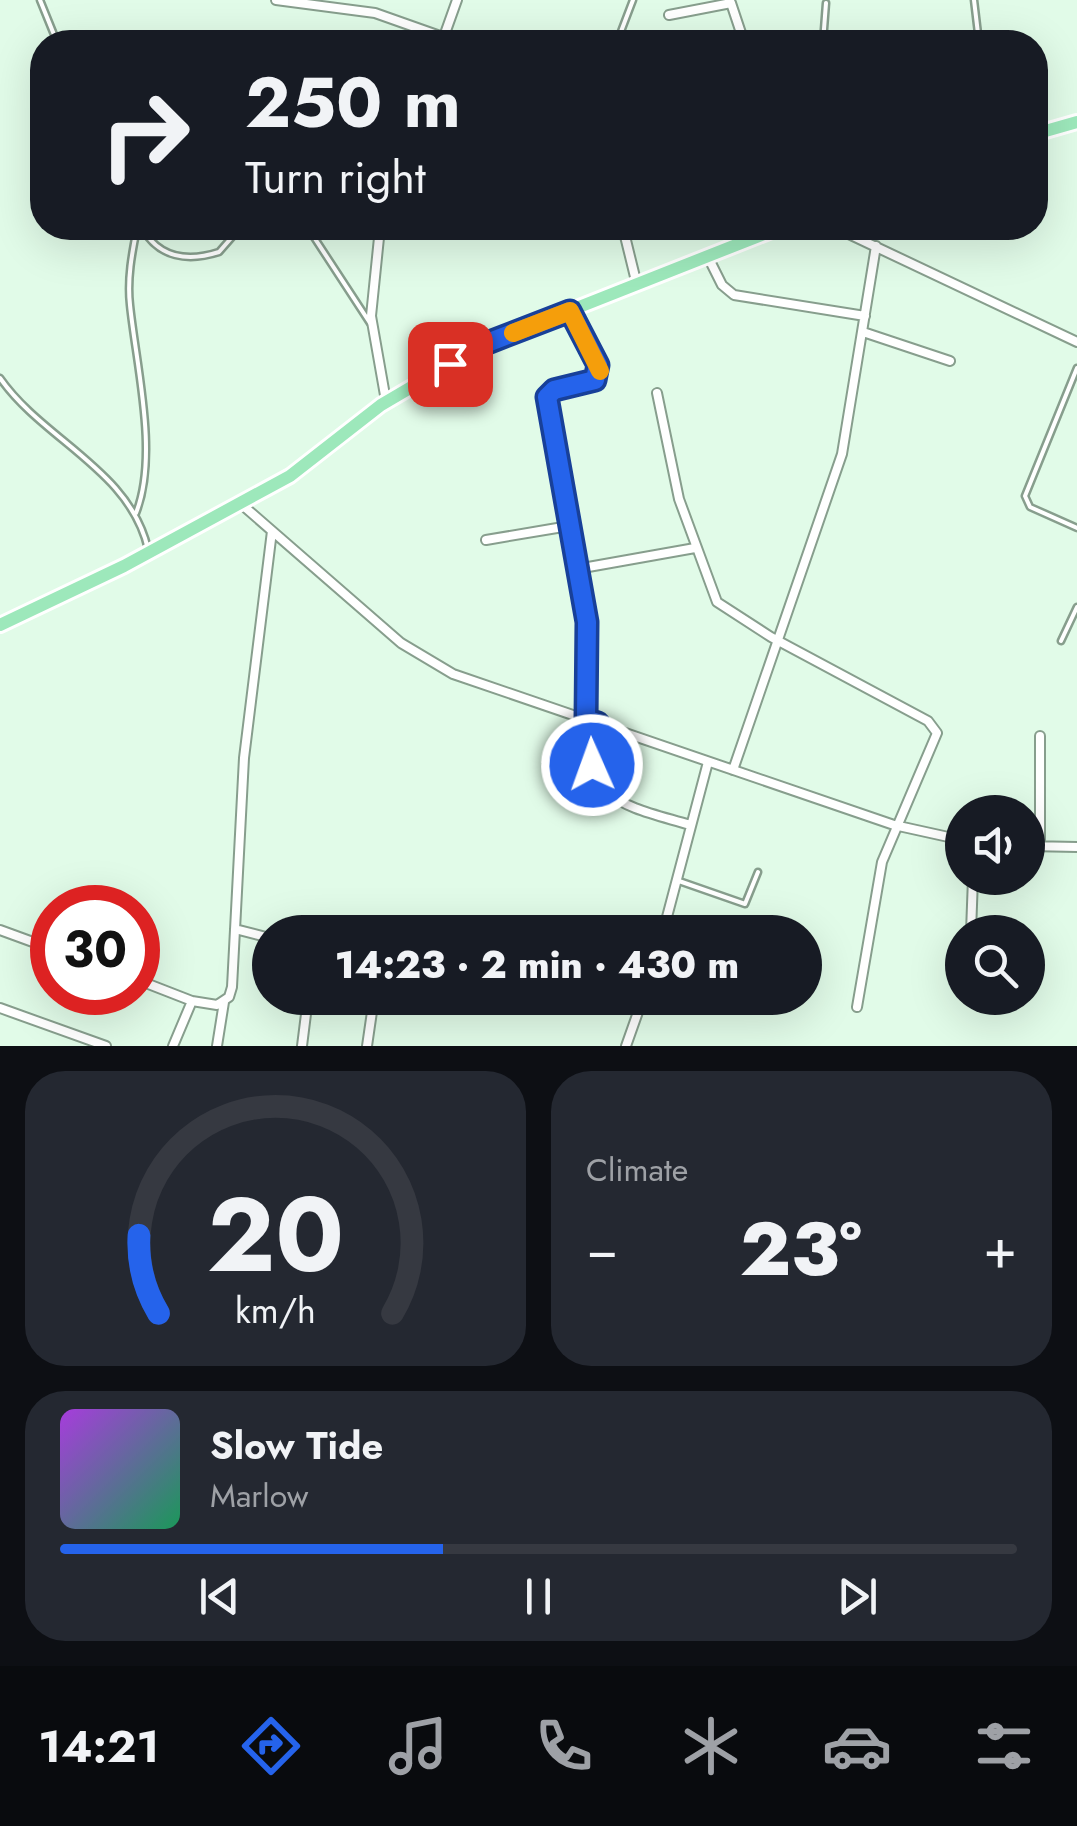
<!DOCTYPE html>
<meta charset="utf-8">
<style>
body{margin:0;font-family:Jost,sans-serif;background:#242831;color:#f1f3f6;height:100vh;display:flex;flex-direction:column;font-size:38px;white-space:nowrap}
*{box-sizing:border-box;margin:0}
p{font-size:32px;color:#9ea1a6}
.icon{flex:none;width:55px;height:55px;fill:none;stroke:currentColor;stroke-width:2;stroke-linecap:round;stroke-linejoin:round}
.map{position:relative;height:1046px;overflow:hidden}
.details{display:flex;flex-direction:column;gap:25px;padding:25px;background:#0d0f14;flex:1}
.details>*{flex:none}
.banner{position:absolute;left:30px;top:30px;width:1018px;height:210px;border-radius:40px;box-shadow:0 10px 40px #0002;background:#171b24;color:#f1f3f6;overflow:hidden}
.tools{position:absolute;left:945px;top:795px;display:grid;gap:20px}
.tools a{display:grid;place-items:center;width:100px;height:100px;border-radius:50%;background:#171b24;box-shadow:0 10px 40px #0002;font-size:50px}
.speed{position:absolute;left:30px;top:885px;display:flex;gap:20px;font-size:50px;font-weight:700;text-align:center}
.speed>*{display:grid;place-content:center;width:130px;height:130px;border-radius:50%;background:#171b24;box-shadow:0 10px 40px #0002;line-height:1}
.speed .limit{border:15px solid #d22;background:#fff;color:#111}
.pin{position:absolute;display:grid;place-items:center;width:85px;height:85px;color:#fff;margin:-42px;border-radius:20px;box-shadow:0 5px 15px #0006}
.me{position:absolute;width:110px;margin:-55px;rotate:358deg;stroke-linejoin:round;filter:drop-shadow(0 0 8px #0008)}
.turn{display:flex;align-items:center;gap:35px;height:210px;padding:0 50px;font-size:45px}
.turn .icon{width:130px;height:130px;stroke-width:2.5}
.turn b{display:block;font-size:70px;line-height:85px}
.big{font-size:75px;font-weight:800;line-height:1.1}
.details .tile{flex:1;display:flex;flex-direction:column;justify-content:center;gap:15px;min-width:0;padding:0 35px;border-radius:40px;background:#242831}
.details .dial{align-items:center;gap:0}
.dial svg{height:260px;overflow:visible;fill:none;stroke:#363941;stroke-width:7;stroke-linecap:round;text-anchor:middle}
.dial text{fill:#f1f3f6;stroke:none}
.song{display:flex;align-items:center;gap:30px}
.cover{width:120px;height:120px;border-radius:15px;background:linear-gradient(135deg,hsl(280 70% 55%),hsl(150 70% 35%))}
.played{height:10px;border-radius:5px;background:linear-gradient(90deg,#2563eb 40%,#363941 40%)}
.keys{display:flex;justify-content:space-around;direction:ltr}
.heat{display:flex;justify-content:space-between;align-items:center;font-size:55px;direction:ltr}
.details .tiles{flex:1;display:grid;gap:25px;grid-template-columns:1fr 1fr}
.tile:last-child{grid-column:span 2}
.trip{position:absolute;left:252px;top:915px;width:570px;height:100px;border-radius:50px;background:#171b24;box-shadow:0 10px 40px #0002;font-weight:800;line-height:100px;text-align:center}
.menu{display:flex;height:160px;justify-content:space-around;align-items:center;background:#090b0e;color:#9ea1a6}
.menu .icon{width:70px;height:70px}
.menu .active{color:#2563eb}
.menu b{font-size:45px;color:#f1f3f6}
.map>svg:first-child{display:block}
</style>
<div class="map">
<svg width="1077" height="1046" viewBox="0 0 1077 1046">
<rect width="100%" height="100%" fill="#e1fbe8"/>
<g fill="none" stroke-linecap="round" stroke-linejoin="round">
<!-- service casing -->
<g stroke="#879e8d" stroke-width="9">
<path id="service" d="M40,0l17,42
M974,0l5,42
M617,42l16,-42
M823,42l3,-39
M142,228c17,30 46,34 77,24l21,-24
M308,228l62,95
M1077,368l-52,128 5,11 47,21
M0,378c43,62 130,92 148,171
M136,513c23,-58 0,-148 -6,-208 -3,-26 2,-52 7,-77
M1061,641l16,-34
M679,881l66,23 13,-32"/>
</g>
<!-- minor casing -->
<g stroke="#879e8d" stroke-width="12">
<path id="minor" d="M276,0l99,13 82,29
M669,15l62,-12 13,39
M442,42l15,-42
M380,228l-9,88 15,85
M623,228l14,57
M747,228l4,9
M836,228l241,114
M708,257l14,28 12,10 131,21
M570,311l29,59 -4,10 -41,10 -7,7 40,225v97
M863,332l87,29
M657,393l22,106 38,103 54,35 157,84 9,12 -55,129 -25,145
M240,503l161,140 52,31 441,151 68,15
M486,540l83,-14
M577,569l118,-21
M598,723c-18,79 29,83 92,102
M733,770l109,-316 34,-208
M1028,846l49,1
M1040,846v-110
M235,929l35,9
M0,930l52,19
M663,932l45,-170
M971,932l2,-54
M138,980l54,21
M0,1008l106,38
M173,1046l19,-45 25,4 12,-8 3,-10 12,-229 28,-227
M217,1046l7,-44
M302,1046l6,-48
M367,1046l7,-48
M626,1046l17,-48"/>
</g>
<!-- primary casing -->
<g stroke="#fff" stroke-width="18">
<path id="primary" d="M1035,134l42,-12
M0,625l124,-59 166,-90 91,-71 102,-60 296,-117"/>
</g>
<!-- service -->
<use href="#service" stroke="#fff" stroke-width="4"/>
<!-- minor -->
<use href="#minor" stroke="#fff" stroke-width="8"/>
<!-- primary -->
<use href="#primary" stroke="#9de8bb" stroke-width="12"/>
</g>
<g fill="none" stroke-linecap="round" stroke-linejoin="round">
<!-- route casing -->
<g stroke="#184099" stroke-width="25">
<path id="route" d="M450,364l32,-19 88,-34 28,54 -3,15 -41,10 -7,7 40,225 -1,97 12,4 -6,42"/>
</g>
<!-- route -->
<use href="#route" stroke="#2563eb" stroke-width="18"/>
<!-- slow -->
<path stroke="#f59e0b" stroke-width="18" d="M513,333l57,-22 30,60"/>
</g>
</svg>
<div class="tools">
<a><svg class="icon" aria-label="sound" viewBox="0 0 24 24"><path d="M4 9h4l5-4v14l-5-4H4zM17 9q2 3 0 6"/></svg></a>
<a><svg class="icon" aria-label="search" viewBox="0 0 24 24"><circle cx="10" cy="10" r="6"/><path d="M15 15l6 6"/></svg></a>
</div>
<div class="speed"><div class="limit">30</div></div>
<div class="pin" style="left:450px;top:364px;background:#d93025"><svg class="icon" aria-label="arrive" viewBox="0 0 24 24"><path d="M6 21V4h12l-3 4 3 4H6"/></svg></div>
<svg class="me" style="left:592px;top:765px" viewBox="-20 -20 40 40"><circle r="17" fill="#2563eb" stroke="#fff" stroke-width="3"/><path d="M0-11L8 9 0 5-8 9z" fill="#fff"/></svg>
<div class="trip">14:23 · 2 min · 430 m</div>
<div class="banner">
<div class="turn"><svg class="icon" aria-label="right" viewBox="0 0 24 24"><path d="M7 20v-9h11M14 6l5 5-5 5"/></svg><div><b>250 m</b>Turn right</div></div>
</div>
</div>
<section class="details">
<div class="tiles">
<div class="tile dial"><svg viewBox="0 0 100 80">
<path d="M14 69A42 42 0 1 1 86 69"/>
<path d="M14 69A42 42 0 0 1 8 45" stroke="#2563eb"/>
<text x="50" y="56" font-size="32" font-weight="700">20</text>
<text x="50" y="72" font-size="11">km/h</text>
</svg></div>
<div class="tile"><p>Climate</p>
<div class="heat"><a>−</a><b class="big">23°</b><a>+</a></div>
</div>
<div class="tile">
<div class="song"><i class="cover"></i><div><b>Slow Tide</b><p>Marlow</p></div></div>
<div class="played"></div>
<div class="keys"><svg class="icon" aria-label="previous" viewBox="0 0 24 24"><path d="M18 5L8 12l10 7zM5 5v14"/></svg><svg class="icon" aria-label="pause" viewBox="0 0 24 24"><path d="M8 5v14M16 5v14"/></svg><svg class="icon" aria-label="next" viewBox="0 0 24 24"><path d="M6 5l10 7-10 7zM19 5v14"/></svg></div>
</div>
</div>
</section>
<nav class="menu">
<b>14:21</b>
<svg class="icon active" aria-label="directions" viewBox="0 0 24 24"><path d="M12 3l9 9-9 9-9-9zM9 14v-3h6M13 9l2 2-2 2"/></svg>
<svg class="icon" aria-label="music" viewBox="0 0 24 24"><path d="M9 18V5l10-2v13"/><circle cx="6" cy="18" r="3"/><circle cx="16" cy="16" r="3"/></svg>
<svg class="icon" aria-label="phone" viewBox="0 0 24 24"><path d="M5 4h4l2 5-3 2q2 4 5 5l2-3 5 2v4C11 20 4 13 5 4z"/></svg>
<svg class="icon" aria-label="climate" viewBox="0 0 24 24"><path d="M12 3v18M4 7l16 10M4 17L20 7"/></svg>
<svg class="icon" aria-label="car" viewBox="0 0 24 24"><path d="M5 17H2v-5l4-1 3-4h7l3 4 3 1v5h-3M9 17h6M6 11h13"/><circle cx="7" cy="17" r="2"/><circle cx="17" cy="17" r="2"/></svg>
<svg class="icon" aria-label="filters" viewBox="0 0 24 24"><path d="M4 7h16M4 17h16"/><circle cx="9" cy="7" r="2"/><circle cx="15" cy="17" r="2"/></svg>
</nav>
